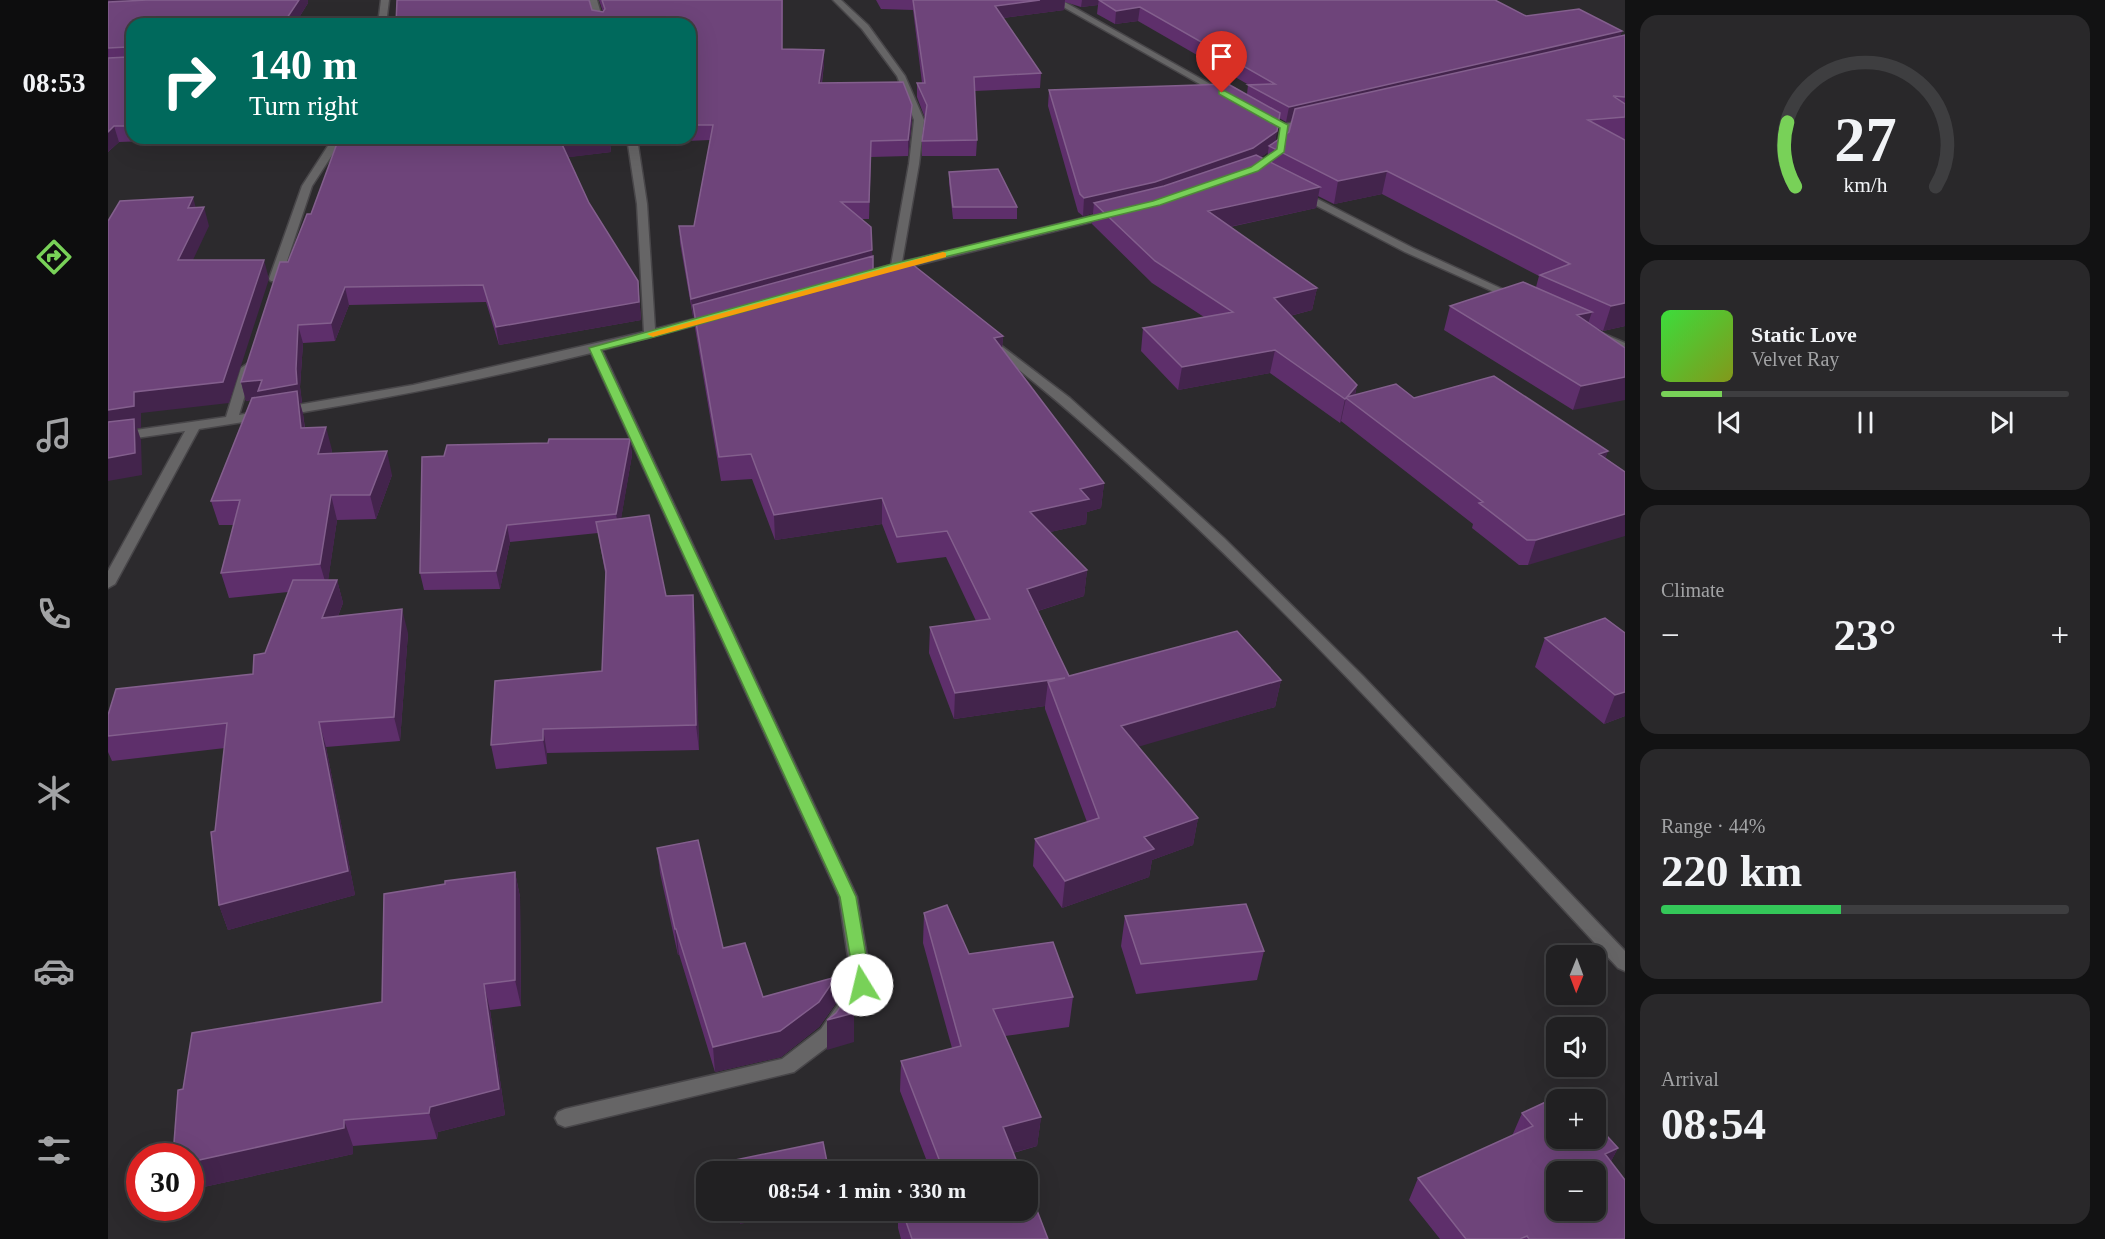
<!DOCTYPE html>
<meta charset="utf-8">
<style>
body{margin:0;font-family:"Times New Roman",serif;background:#29282a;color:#f1f3f6;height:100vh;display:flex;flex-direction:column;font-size:22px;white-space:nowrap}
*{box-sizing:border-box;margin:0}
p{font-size:20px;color:#a2a3a5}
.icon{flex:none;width:33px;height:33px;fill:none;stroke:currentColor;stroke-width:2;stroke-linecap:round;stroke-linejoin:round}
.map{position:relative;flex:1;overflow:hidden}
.panel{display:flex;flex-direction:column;gap:15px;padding:15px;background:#121213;width:480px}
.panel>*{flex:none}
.top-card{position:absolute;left:18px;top:18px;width:570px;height:126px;border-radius:18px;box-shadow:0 6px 24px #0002,0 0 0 2px #3e3e40;background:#00695c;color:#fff;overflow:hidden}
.needle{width:39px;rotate:181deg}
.buttons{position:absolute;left:1438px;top:945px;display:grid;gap:12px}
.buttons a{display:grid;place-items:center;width:60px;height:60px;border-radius:12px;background:#212022;box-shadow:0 6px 24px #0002,0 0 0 2px #3e3e40;font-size:30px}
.speed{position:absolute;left:18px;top:1143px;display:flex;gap:12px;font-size:30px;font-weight:700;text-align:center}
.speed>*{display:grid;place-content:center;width:78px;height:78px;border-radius:50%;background:#212022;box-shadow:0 6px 24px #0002,0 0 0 2px #3e3e40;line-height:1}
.speed .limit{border:9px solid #d22;background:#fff;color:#111}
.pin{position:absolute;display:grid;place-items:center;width:51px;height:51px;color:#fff;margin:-62px -26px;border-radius:50% 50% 50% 0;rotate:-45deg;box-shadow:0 0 6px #0007}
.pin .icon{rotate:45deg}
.me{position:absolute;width:66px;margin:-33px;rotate:351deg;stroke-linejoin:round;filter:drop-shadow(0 0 4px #0008)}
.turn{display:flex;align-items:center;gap:21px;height:126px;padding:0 24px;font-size:27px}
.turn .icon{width:78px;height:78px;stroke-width:2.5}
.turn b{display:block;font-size:42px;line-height:51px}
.big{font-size:45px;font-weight:800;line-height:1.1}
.panel .tile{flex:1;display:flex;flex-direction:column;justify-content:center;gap:9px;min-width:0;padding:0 21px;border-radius:18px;background:#29282a}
.panel .dial{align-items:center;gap:0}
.dial svg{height:156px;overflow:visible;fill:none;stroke:#3e3e40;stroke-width:7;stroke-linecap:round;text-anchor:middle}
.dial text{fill:#f1f3f6;stroke:none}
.song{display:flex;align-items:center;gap:18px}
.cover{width:72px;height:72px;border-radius:9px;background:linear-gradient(135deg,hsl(120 70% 55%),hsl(70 70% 35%))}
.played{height:6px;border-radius:3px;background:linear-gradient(90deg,#78d158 15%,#3e3e40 15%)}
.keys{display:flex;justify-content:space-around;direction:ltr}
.heat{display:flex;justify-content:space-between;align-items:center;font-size:33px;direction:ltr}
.charge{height:9px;border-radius:4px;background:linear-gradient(90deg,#34c759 44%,#3e3e40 0)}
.trip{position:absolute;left:588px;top:1161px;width:342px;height:60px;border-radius:18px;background:#212022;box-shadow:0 6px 24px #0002,0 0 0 2px #3e3e40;font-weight:800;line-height:60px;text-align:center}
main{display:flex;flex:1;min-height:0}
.dock{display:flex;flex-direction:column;width:108px;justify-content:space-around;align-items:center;background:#0d0d0e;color:#a2a3a5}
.dock .icon{width:42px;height:42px}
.dock .active{color:#78d158}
.dock b{font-size:27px;color:#f1f3f6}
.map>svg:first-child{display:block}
</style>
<main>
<nav class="dock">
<b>08:53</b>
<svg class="icon active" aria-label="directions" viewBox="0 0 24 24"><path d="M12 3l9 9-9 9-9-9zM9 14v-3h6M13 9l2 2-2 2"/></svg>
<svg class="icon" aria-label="music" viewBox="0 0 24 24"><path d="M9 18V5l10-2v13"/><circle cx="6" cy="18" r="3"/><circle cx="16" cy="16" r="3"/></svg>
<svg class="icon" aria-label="phone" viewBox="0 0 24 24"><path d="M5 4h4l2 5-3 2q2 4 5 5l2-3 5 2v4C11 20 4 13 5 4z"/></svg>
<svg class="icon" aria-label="climate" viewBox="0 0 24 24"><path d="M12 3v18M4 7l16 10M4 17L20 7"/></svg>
<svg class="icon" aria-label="car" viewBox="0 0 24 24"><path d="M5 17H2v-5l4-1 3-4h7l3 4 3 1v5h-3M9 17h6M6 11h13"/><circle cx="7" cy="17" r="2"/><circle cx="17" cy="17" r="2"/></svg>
<svg class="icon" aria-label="filters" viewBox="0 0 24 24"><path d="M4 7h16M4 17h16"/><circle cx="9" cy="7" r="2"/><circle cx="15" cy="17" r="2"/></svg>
</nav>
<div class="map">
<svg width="1517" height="1239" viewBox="0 0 1517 1239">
<rect width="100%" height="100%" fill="#2c2a2d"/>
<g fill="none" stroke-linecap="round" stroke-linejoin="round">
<!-- minor casing -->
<g stroke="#484649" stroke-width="3">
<path id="minor" d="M273,0h8l-3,24h-8z
M481,0h8l7,24h-8z
M725,0h8l27,25 37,51 19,44 -5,44 -17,98 210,-51 5,3 -1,2 -211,52 2,3 -5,3 -7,-3 -43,8v-4l39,-10 18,-101 5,-44 -17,-44 -35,-47z
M943,0h10l167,94 -7,2z
M1201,118l5,3 -2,2 -23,6 -3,21 -6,5h-6l-2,-2 4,-4 6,-24z
M225,138h10l-31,48 -31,93 -2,2h-8l-2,-2 33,-93z
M519,138h10l10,66 8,125 59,-15 6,3 -2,2 -116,31 255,547 15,88 -37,56 -41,31 -229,55 -7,-3 -3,-6 3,-6 7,-3 217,-50 39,-30 31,-45 -13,-87 -248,-544c-129,32 -261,56 -392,76l-84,155 -7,4v-17l77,-140 -77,11v-8l118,-17 15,-49 6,-4 6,4 -14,47 174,-30 231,-53 -7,-128z
M1192,190l113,58 109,50 -6,3 -4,-1 -107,-48 -109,-57 -1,-2z
M1492,332l25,11v8l-29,-13 -2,-2z
M883,338l79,60 154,140 139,138 262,275v20l-7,-3c-201,-216 -398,-440 -631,-624l-2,-2z"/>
</g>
<!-- minor -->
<use href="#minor" fill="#666566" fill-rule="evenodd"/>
</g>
<!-- wall -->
<path fill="#5e2f6b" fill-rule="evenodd" d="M0,0h200v3l-13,21h-163v114h18l-3,3 -28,1 -11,10z
M289,0h192l3,10 11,2 -4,-12h184l-1,49 42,1v14l-2,19 81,-1 9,23v15l-4,36 -37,1 -2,62h-8l10,8 2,46 39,-9 91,72 -1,12 102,135 -3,25 -14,4 -1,12 -36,8 37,38 -3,26 -46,15 31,65 168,-45 44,49 -6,27 -137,39 60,72 -5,27 -41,15 -3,17 -87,31 -29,-42 2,-27 52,-17 -42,-113v-3l-91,13 -25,-66 1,-26 46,-6 -30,-64 -49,6 -15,-39 -107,16 -23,-61 -31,2 -26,-153 -1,-11h-1l-13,-74 -1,-17h15l16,-86 -70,3 -1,-5h51v-114h-294z
M768,0h619l31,16 96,15 -2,5 5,-1v104h-2l2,187 -22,5 -9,-4 31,21 -52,62 -129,-80 6,-24 86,-19 3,-11 -157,-82 -48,10 -16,-8 -2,12 -86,19 87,61 -5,22 -22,6 67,69 -2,10 59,3 194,53 -3,7 -77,107h-9l-47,-37 1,-4 -132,-103 -1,2 -70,-50 -92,17 -37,-39 2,-23 61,-11 -52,-34 -60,-59 1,-11 -10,3 -5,-4 -30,-106 1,-16 198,4 1,-9h1l-111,-64 -23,3 -18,-10 1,-9 -17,2 -16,-5 -1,8 -61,8 38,55 -1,15 -65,3 2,49 -1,16h-54v-15l3,-23 -8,-21v-14h5l-9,-73 -32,-1zM1171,118l7,4 6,-2 -3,12 -14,10zM1160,152l-1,8 -6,-3z
M231,138h288l-2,5h-15l1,9 -43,5 21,46 49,78 3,39 -142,25 -13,-43 -137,3 -14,36 -32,2 -3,44 2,16h-2l3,11 2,14 27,22 -1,4 61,21 -16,44 -39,1 -9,60h9l6,23 -5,13 70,17 -8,108 -74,6 29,148 -127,35 -9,-25 -4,-74 10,-83 -113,13 -4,-9v-37l145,-41 12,-21 23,-61 -59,6 -8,-25 13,-48h-15l-8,-24 40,-101 -5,1 -5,-19 47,-120 23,-48z
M841,172l68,35v12h-64l-4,-36z
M522,439l2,16 -11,63 45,78 29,22 4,132 -152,3v11l-51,5 -5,-24 111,-74 4,-93 -8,-45 -88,9 -10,47 -76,1 -4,-17 24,-117 104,-13z
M1497,618l20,98 -21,8 -69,-57 10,-29z
M549,848l66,100 40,49 73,-20v26l-17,24 -38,30 -66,15 -36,-118 -1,1 -18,-82z
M407,872l5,25 1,109 -31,4 15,105 -67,17 -1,7 -84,7v8l-163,36v-34l-7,-67 199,-87 63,-118z
M816,913l45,41 104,43 -4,30 -64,9 36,81 -4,29 -24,7 8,19h-90l-31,-81 1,-30 51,-13 -29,-105z
M1017,916l139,35 -7,29 -121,14 -15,-48z
M1414,1113l96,35 -7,13 14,78h-185l-31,-39 9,-22 94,-42z
M790,1210h130l20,29h-147l-3,-11z"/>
<!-- shaded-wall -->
<path fill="#43244c" d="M0,0h125l-125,8z
M191,0h9v3l-13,21h-12z
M932,0h25l-1,10 -70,9 1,-13z
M974,0h79h-62l-1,5 -17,2z
M1032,7l-2,14 -23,3 1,-13z
M1514,31l-4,13 -332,78 3,-15z
M716,50v14l-5,34v-15z
M804,105v15l-4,36v-16z
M1172,113l-6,35 -5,-2 -1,6 -18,13 -97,34 -59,4 -1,10 -10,3 1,-18z
M6,126l5,16 -11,10v-20z
M487,138h14l2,14 -48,6 -2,-16z
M1279,171l-5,23 -48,10 4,-23z
M1212,187l-4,21 -111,24 3,-21z
M85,197l5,19 -10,-8z
M96,207l5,19 -25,53 -6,-19z
M764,250v17l-179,38 1,12h-1l-2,-18z
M156,260l5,19 -40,124 -88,10v15h-4l4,12 1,35 -34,6v-71z
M530,281l3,39 -142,25 -3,-18z
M237,287l4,18 -14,36 -4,-18z
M1209,288l-5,22 -42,11 4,-23z
M1517,303v23l-22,5 8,-25z
M1484,312l-8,23 -7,-20z
M190,325l5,18 -3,44 2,16h-2l3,11 4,37 -47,-52 -14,2 -5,-19z
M895,336l-2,23 -7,-21z
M1167,350l-5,23 -92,17 4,-23z
M1517,377v23l-52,10 8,-24z
M1249,385l-4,18 -6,-6z
M1238,398l-5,23 -1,2 5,-24z
M218,427l6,23 -8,28 -6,-24z
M522,439l2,16 -13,76 -3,-17z
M279,451l5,24 -16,44 -6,-24z
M1500,451l-9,24v-21z
M996,483l-3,25 -14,4 -1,12 -58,13 2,-25 50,-23z
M223,495l6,25 -10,68 -7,-24z
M774,498v26l-107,16 -1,-25z
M1517,514v22l-97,29 8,-25z
M399,525l3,17 -10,47 -4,-18z
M979,570l-3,26 -59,19 2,-26z
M229,580l6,23 -15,38 -6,-23z
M585,595l2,23 4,132 -3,-25z
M294,609l6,24 -8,108 -6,-24z
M957,678l-17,4 -3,24 -91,13 1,-26z
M1173,680l-6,27 -158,46 4,-27z
M1517,692v24l-21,8 11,-29z
M211,722l7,25 29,148 -127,35 -9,-25z
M435,729l4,24v11l-4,-24z
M1090,818l-5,27 -41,15 -3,17 -87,31 3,-27 79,-44z
M407,872l5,25 1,109 -6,-26z
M567,929h1l3,25 -1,1z
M728,977v26l-17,24 -38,30 -66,15 -2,-25z
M376,984l6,26 15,105 -67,17 -1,7 -8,-26 1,-6z
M746,1013v29l-27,8v-30z
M933,1117l-4,29 -37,10 3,-29z
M236,1120l9,26v8l-163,36v-28z
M1510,1148l-11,21 -2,-15z
M631,1210h67l-66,14z"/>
<!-- building -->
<path fill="#6e447a" stroke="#835f8d" stroke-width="1.5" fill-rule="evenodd" d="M39,0h152l-16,24h-151v102h-18l-6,6v-74l20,-1 2,-2 -2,-8 -20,1v-46z
M289,0h192l3,10 11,2 2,-3 -3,-9h180v49l42,1 -5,33 84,-1 9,23 -4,35 -37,1 -2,61h-28l30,25 1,23 -181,49 -12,-73h15l19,-101h-23v-101h-294z
M805,0h127l-45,6 46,67 -67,4 3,63 -55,1 5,-36 -10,-22h8z
M991,0h396l31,16 53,-7 43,22 -333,76 -41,-22 27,-1 -135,-77 -24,4z
M1517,35v62l-12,-1 12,8v13l-37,3 37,20v163l-14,3 -71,-31 30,-11 -183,-93 -49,10 -69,-35 20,-14 6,-23z
M1120,84l52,29 -3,18 -24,17 -98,34 -71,16 -4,-4 -31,-104z
M231,138h256l-34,4 28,61 49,78 1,21 -143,25 -13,-42 -138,2 -14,36 -33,2 -2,44 1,15 -39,7 4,-11 -21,2 39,-120h8l19,-48h4z
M1148,155l64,32 -112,24 109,77 -43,10 83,87 -10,12 49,-13 18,14 80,-22 114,75 -9,3 26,18v42l-89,26h-9l-48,-37 4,-1 -137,-104 -1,1 -70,-49 -93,17 -39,-39 90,-16 -78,-51 -61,-58 70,-17z
M890,169l19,38h-64l-4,-35z
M85,197l-5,11 16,-1 -26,53h86l-41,122 -89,10v14l-26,4v-189l12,-20z
M765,256v17l39,-9 91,72 -9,2 110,145 -24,6 9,10 -59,13 57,58 -60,19 42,87 168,-45 44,49 -160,46 77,92 -54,19 10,12 -89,32 -30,-42 64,-21 -51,-136 17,-4 -110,15 -25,-66 60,-8 -43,-88 -50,6 -15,-39 -108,17 -23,-61 -32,3 -26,-152z
M1415,282l69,30 -15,3 48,33v29l-44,9 -131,-80z
M189,391l4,37 25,-1 -8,27 69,-3 -17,44h-39l-11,69 -99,9 19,-73 -29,1 41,-103z
M26,419l1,34 -27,5v-36z
M441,439h81l-14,75 -109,11 -11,46 -76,2 2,-116 22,-1 3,-11 101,-2z
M541,515l17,81 27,-1 3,130 -153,4v11l-52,5 4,-64 107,-10 4,-100 -10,-49z
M185,580h44l-15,38 80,-9 -8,108 -75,5 29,149 -129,34 -8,-73 4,-1 12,-108 -119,13v-21l8,-26 137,-15 1,-19 11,-2z
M1497,618l20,15v59l-10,3 -70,-57z
M590,840l25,108 22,-5 18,54 73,-20 -17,25 -39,29 -67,16 -37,-118h-1l-18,-81z
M407,872v108l-31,4 15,105 -69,18 -1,6 -85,7v8l-154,34v-6h-17l5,-66 5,-1 9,-56 190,-31 2,-108 61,-10v-3z
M1138,904l18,47 -123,13 -16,-48z
M839,905l22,49 84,-12 20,55 -80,12 48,108 -38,10 18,45h-77l-43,-111 60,-15 -37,-133z
M739,997l7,16 -27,7 9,-7z
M1459,1092l6,8h-16v38h39v-14l22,24 -13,6 20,26v59h-96l-2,-3 -7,3h-54l-48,-61 115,-52 -11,-13zM1449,1172h39v38h-39z
M715,1142l6,30h-97l-2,-11z
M920,1187l20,52h-136l-10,-29h126z"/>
<!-- route -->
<path fill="#78d158" stroke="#4e8839" stroke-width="1.5" d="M1111,91h6l63,34 -4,27 -26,19 -98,34 -261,63 -245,69 -53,13 255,547 15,88 -3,5 -6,2 -6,-2 -16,-93 -251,-549 303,-84 261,-63 98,-34 26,-18 3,-21 -61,-34z"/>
<!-- slow -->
<path fill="#f59e0b" d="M835,252l3,1v4l-290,79 -3,1 -6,-3z"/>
</svg>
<div class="buttons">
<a><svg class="needle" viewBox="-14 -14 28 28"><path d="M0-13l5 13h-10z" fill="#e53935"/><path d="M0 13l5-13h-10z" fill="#a2a3a5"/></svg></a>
<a><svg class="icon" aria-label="sound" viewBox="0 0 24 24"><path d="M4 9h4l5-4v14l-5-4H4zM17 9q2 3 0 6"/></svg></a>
<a>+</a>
<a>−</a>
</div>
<div class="speed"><div class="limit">30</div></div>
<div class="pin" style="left:1114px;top:93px;background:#d93025"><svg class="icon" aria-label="arrive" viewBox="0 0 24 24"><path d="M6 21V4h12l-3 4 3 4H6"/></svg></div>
<svg class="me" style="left:754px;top:985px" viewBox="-20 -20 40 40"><circle r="19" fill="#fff"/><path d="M0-13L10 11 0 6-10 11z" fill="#78d158"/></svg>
<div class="trip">08:54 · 1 min · 330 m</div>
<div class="top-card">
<div class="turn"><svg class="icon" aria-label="right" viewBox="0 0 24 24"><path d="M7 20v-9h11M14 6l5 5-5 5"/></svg><div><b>140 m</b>Turn right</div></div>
</div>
</div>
<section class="panel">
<div class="tile dial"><svg viewBox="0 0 100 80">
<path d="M14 69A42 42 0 1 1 86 69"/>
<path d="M14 69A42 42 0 0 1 10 36" stroke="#78d158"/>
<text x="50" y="56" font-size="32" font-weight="700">27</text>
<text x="50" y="72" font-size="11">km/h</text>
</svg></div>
<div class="tile">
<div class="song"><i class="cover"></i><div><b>Static Love</b><p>Velvet Ray</p></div></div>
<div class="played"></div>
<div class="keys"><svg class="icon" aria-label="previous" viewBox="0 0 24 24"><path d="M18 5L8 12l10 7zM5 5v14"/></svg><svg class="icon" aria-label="pause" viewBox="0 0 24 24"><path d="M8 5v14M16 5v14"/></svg><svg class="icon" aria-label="next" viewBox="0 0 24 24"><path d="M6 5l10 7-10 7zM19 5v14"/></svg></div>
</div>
<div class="tile"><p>Climate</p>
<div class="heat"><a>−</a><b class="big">23°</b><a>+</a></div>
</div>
<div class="tile"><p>Range · 44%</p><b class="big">220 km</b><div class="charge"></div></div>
<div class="tile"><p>Arrival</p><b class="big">08:54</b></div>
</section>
</main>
